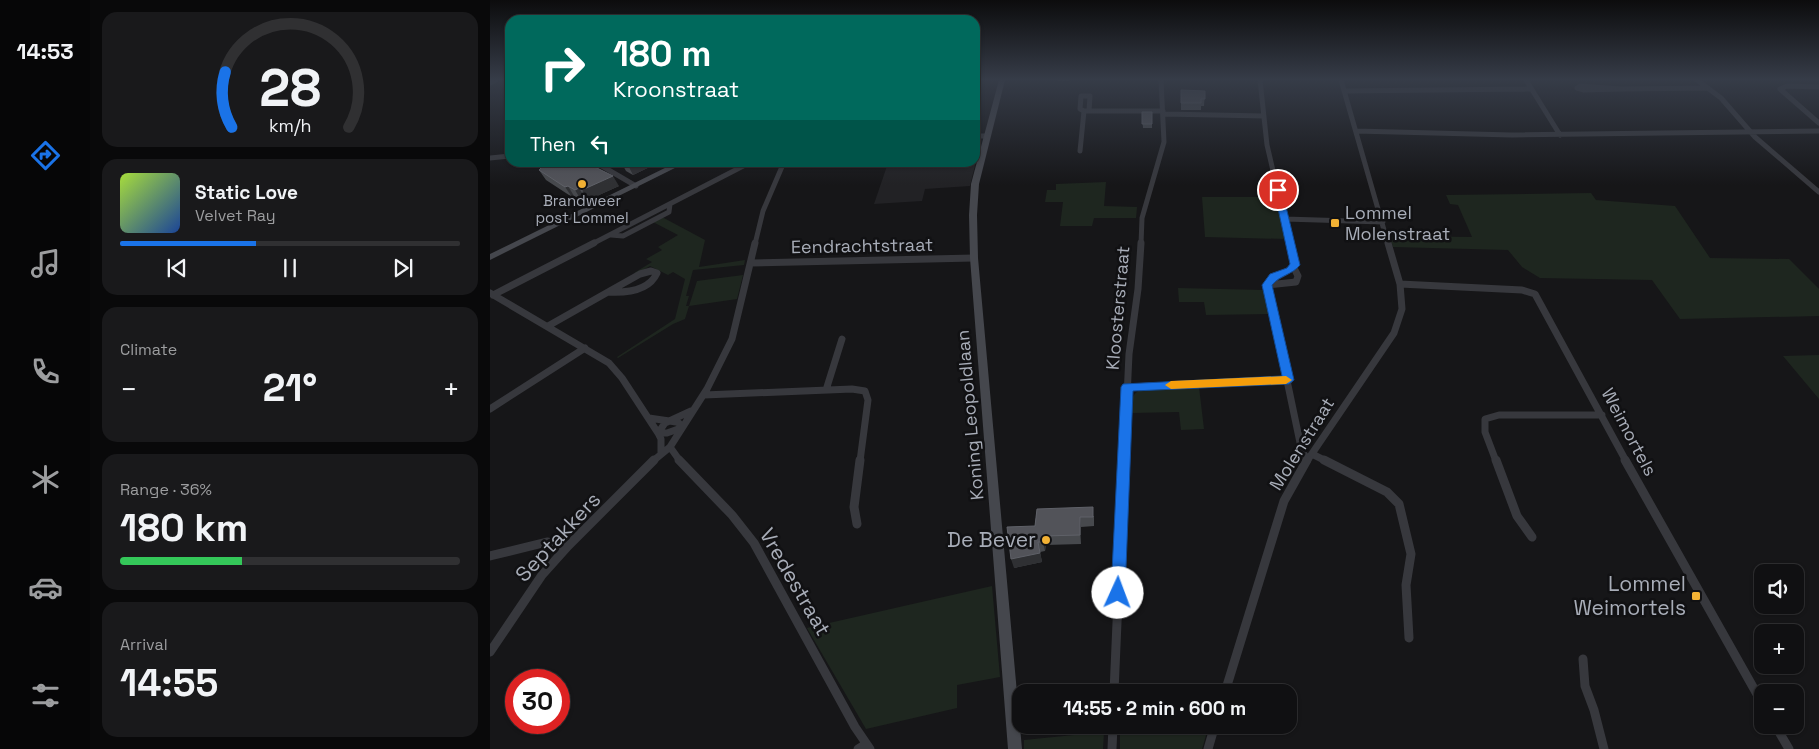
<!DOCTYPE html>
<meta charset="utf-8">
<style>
body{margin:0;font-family:"Space Grotesk",sans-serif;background:#19191b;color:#f1f3f6;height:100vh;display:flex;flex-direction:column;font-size:19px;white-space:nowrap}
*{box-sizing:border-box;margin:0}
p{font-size:16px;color:#9c9d9f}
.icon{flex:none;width:28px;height:28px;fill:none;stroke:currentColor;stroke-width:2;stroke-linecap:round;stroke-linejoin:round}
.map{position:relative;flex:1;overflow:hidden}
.drawer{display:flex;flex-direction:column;gap:12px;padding:12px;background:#09090a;width:400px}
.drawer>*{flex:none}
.guide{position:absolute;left:15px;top:15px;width:475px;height:152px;border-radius:15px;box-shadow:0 1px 4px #0004,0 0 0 1px #303032;background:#00695c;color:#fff;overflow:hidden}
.controls{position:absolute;left:1264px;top:564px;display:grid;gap:10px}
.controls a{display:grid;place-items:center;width:50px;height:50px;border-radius:10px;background:#101012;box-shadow:0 1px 4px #0004,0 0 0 1px #303032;font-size:25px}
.speed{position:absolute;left:15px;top:669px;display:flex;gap:10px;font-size:25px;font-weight:700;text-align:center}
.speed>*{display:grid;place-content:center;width:65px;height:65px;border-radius:50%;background:#101012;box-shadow:0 1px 4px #0004,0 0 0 1px #303032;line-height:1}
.speed .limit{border:8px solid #d22;background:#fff;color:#111}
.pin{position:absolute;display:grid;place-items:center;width:42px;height:42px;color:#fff;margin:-21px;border:2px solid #fff;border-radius:50%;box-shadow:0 1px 5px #0007}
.me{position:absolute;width:55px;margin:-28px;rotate:2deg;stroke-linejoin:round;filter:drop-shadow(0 0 4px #0008)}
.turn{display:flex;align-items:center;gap:18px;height:105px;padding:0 25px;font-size:22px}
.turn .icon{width:65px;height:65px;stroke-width:2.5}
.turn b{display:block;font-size:35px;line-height:42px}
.then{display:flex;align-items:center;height:48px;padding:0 25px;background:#0003;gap:10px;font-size:19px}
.big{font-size:38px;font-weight:700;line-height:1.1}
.drawer .card{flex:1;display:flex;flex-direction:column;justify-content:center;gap:8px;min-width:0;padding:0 18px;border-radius:15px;background:#19191b}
.drawer .dial{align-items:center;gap:0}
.dial svg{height:130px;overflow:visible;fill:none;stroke:#303032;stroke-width:7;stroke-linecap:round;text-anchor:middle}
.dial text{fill:#f1f3f6;stroke:none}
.song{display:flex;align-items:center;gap:15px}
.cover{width:60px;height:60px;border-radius:8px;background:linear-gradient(135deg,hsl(80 70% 55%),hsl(220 70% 35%))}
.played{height:5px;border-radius:2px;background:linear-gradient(90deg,#1a73e8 40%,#303032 40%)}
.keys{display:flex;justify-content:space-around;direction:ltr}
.heat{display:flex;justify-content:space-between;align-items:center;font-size:28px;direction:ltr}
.charge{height:8px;border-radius:4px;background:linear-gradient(90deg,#34c759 36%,#303032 0)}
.trip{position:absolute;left:522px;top:684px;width:285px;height:50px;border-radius:15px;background:#101012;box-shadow:0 1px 4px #0004,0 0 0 1px #303032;font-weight:700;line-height:50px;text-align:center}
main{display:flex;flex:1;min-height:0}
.menu{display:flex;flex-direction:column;width:90px;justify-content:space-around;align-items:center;background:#060607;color:#9c9d9f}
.menu .icon{width:35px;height:35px}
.menu .active{color:#1a73e8}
.menu b{font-size:22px;color:#f1f3f6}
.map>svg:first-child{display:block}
</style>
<main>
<nav class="menu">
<b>14:53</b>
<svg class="icon active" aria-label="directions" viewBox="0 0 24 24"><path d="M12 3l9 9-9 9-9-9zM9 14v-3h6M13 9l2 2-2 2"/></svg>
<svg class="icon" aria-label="music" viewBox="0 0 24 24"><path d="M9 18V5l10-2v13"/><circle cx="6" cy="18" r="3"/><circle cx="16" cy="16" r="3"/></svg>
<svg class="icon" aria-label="phone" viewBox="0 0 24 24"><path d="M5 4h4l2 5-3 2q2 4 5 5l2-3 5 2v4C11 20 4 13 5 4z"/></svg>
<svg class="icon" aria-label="climate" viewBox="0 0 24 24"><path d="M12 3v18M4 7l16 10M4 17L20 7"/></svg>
<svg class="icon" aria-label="car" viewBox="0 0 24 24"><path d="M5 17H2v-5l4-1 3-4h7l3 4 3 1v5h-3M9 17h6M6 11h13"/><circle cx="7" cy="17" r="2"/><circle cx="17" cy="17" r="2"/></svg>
<svg class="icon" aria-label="filters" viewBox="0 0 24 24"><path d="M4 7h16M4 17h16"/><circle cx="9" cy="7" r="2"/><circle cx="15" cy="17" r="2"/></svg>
</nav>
<section class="drawer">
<div class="card dial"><svg viewBox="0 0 100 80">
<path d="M14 69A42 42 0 1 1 86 69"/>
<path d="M14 69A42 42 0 0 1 10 35" stroke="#1a73e8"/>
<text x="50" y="56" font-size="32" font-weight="700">28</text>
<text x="50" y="72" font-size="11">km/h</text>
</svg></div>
<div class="card">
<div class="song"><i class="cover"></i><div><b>Static Love</b><p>Velvet Ray</p></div></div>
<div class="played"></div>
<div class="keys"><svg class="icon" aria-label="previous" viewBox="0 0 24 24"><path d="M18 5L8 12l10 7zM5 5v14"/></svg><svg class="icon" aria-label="pause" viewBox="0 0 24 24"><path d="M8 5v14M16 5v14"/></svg><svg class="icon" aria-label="next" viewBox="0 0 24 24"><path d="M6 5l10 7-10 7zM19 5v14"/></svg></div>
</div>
<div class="card"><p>Climate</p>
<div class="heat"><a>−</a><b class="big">21°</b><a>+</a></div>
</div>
<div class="card"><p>Range · 36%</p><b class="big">180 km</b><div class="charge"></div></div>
<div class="card"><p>Arrival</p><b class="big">14:55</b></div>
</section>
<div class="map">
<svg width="1329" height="749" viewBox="0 0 1329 749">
<rect width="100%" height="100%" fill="#161618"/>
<!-- built -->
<path fill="#222225" d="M485,137l6,3 -11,46 -45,3 -3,12 -48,3 14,-41 87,-1z"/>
<!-- green -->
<path fill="#1e261f" d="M616,182l-2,24 33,1 -1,11h-42l-2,8h-32l3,-24h-18l2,-12h9v-6z
M1101,193l5,7 79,6 35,52 79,1 30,30v27l-139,3 -28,-39 -112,-2 -18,-11 -14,-17 -115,-3 -4,-11 83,1 -14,-32 -8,-1 -4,-9z
M712,197h75l10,42 -82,-2z
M172,217l43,23 -6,27 46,-7 -1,5 -51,5 -7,26h3l-3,10h3l8,-25 46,-6 -6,24 -48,7 -4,13 -12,5 -55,34 -1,-1 58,-38 10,-40 -12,-7 -5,3 -18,-9 -14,8 -2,-1 18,-11 -6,-3 16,-9 -4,-3 20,-12 -25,-13z
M688,288l86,2 6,24 -64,1 -2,-13h-25z
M1329,355v44l-36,-43z
M709,387l5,42 -23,1 -2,-18 -47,1c0,-11 -2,-19 9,-23z
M502,586l8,91 -43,8v23l-91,21 -59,-101z
M630,725h89l-7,24h-82z
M614,732l-1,17h-79v-9z"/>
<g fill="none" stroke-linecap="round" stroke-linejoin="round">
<!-- minor-far2 -->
<path stroke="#37383d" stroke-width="5" d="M770,80l7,65 23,99
M851,80l47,164
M1036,80l34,55
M1207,80l24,18 34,39 64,55
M0,83l6,-3
M1090,86l41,3 -37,1 -7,-2z
M1329,87l-32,-1 -7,3 39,34
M1131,89l87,-1
M855,91l186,-2
M594,111l-4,-2 1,-13h9l-1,15
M674,114l100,2
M866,131l156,4 307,-4
M485,136h12
M590,151l4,-40h79
M0,158l20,-2
M105,162l41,24
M795,219l98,3
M121,235l12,1 46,-24 1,-8
M102,244l159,-82
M265,244l8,-33 21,-49
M651,244l1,-26 22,-76 -3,-62"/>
<!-- minor-far1 -->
<path stroke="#37383d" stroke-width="7" d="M800,243l5,22c-8,9 -21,10 -28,20l35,167 6,7
M261,263l223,-5
M161,271l6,2c-8,18 -31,20 -49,19l32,-18z
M910,284l122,6 13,4 91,167
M777,285l29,-3 2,-6 -4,-8
M0,293l119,70 13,15 36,55h9l14,-5 -2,-5 -3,-1 -27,-4
M3,295l101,-52
M58,326l60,-34
M637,387l162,-7
M336,390l16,-51
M214,395l148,-6 13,2 3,9 -8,61
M0,409l95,-61
M180,447l10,14
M171,453v-14l-3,-6 7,-10 26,-12
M822,454l14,7
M163,461l17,-14 37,-58 25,-50 23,-96
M634,461l5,-107 9,-65 3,-46
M817,461l87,-128 8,-24 -2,-25 -12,-41
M1006,461l-11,-29v-13l14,-4h103"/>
<!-- minor -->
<path stroke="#37383d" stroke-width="9" d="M189,460l53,55 22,28 101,184 15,22
M834,460l63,32 12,12 12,50 -5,31 3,53
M1006,460l21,56 15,21
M1135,460l137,243
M367,524l-3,-17 6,-47
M0,556l57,-14 21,4
M0,652l52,-77 26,-29 86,-86
M1093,659l2,27 9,24 10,39
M624,692l10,-232
M735,692l59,-191 23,-41
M1285,725l14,24
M368,749l8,-5
M622,749l1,-24
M718,749l7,-24"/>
<!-- secondary -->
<path fill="#45474d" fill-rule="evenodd" d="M509,80h6l-26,104 -2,31 1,43 44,491h-14l-38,-491 -1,-43 2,-31z
M187,162h10l-197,98v-6z"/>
</g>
<!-- wall -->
<path fill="#47494d" d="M567,80h13v1h-13z
M691,90l24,1 -1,15h-3v4h-20z
M652,112h10v16h-9z
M131,162h39l-27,13 -7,-4z
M419,162h47v1l-46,2z
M49,170l80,16 -31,14 -3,-2 -4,2 -7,-4 -2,1 -26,-17z
M547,509l57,7v10l-13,1v17l-35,1 -1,6 -5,1 2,10 -28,6 21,-42z"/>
<!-- shaded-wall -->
<path fill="#2f3033" d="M144,162h26l-27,13 -5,-10z
M123,176l6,10 -31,14 -6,-10z
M78,186l6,10 -2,1 -7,-10z
M89,188l6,10 -4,2 -6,-10z
M590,517l1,10v17l-1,-9z
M554,536l2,9 -1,6 -2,-9z
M548,542l4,20 -28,6 -3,-9z"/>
<!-- building -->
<path fill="#525359" stroke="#5f6168" d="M691,90l24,1v8h-4v4h-20z
M652,112h10v12h-10z
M66,162h29l28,14 -31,14 -3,-2 -4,2 -7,-4 -3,1 -26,-17 4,-4h5z
M132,162h12l-6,3z
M603,507v10h-13v18l-36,1 -1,6h-5l2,11 -29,6 -4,-32 28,-1 2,-17z"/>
<!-- sky -->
<linearGradient id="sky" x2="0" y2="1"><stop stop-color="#0c0c0d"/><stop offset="0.43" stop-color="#363c48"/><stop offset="1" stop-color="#363c48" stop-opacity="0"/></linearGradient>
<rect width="1329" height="185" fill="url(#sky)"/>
<!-- route -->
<path fill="#1a73e8" stroke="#114b97" d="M785,188l7,2 18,75c-8,10 -20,10 -28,20l22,95 -5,4 -156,7 -8,202 -2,5 -5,2 -5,-2 -2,-5 10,-206 2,-3 159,-8 -20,-91 8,-11 17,-6 3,-4 -16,-74z"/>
<!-- slow -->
<path fill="#f59e0b" d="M796,376l6,4 -6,4 -115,5 -6,-4 6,-4z"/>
<!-- markers -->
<g fill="#f2b134" stroke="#111113" stroke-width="2">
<circle cx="92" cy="184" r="5"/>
<rect x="840" y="218" width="10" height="10" rx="2.5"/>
<circle cx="556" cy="540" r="5"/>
<rect x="1201" y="591" width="10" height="10" rx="2.5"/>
</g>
<g text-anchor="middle" stroke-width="5" stroke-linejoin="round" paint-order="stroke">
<!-- far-poi labels -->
<g font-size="15" fill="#a8adb8" stroke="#111113">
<text x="92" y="206">Brandweer<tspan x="92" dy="17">post Lommel</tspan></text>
</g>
<!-- poi labels -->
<g font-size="18" fill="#a8adb8" stroke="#111113" text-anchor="start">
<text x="855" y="219">Lommel<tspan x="855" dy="21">Molenstraat</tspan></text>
</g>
<!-- street labels -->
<g font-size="18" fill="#a8adb8" stroke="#111113">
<text transform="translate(372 246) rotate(-1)" y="6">Eendrachtstraat</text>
<text transform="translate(628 308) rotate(-85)" y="6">Kloosterstraat</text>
<text transform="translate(480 415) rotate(-95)" y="6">Koning Leopoldlaan</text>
<text transform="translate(1139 432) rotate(62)" y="6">Weimortels</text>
<text transform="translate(812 444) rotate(-58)" y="6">Molenstraat</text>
</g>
<!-- near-street labels -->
<g font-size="21" fill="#a8adb8" stroke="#111113">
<text transform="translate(68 537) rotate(-47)" y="7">Septakkers</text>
<text transform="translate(305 582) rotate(60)" y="7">Vredestraat</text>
</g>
<!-- near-poi labels -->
<g font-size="21" fill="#a8adb8" stroke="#111113" text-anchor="end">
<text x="546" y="547">De Bever</text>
<text x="1196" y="591">Lommel<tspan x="1196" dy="24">Weimortels</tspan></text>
</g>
</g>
</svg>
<div class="controls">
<a><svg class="icon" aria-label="sound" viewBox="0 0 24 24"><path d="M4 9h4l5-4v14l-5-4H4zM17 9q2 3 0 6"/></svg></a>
<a>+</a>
<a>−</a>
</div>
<div class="speed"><div class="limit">30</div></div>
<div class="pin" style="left:788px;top:190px;background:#d93025"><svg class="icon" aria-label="arrive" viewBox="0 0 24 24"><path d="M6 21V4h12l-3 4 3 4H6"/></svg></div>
<svg class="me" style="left:628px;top:593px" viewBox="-20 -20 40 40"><circle r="19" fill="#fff"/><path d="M0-13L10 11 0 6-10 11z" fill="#1a73e8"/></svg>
<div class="trip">14:55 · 2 min · 600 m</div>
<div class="guide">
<div class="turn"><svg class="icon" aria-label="right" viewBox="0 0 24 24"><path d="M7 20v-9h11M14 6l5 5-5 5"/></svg><div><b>180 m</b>Kroonstraat</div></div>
<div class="then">Then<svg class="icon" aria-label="left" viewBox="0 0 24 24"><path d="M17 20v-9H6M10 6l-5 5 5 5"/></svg></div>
</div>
</div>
</main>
